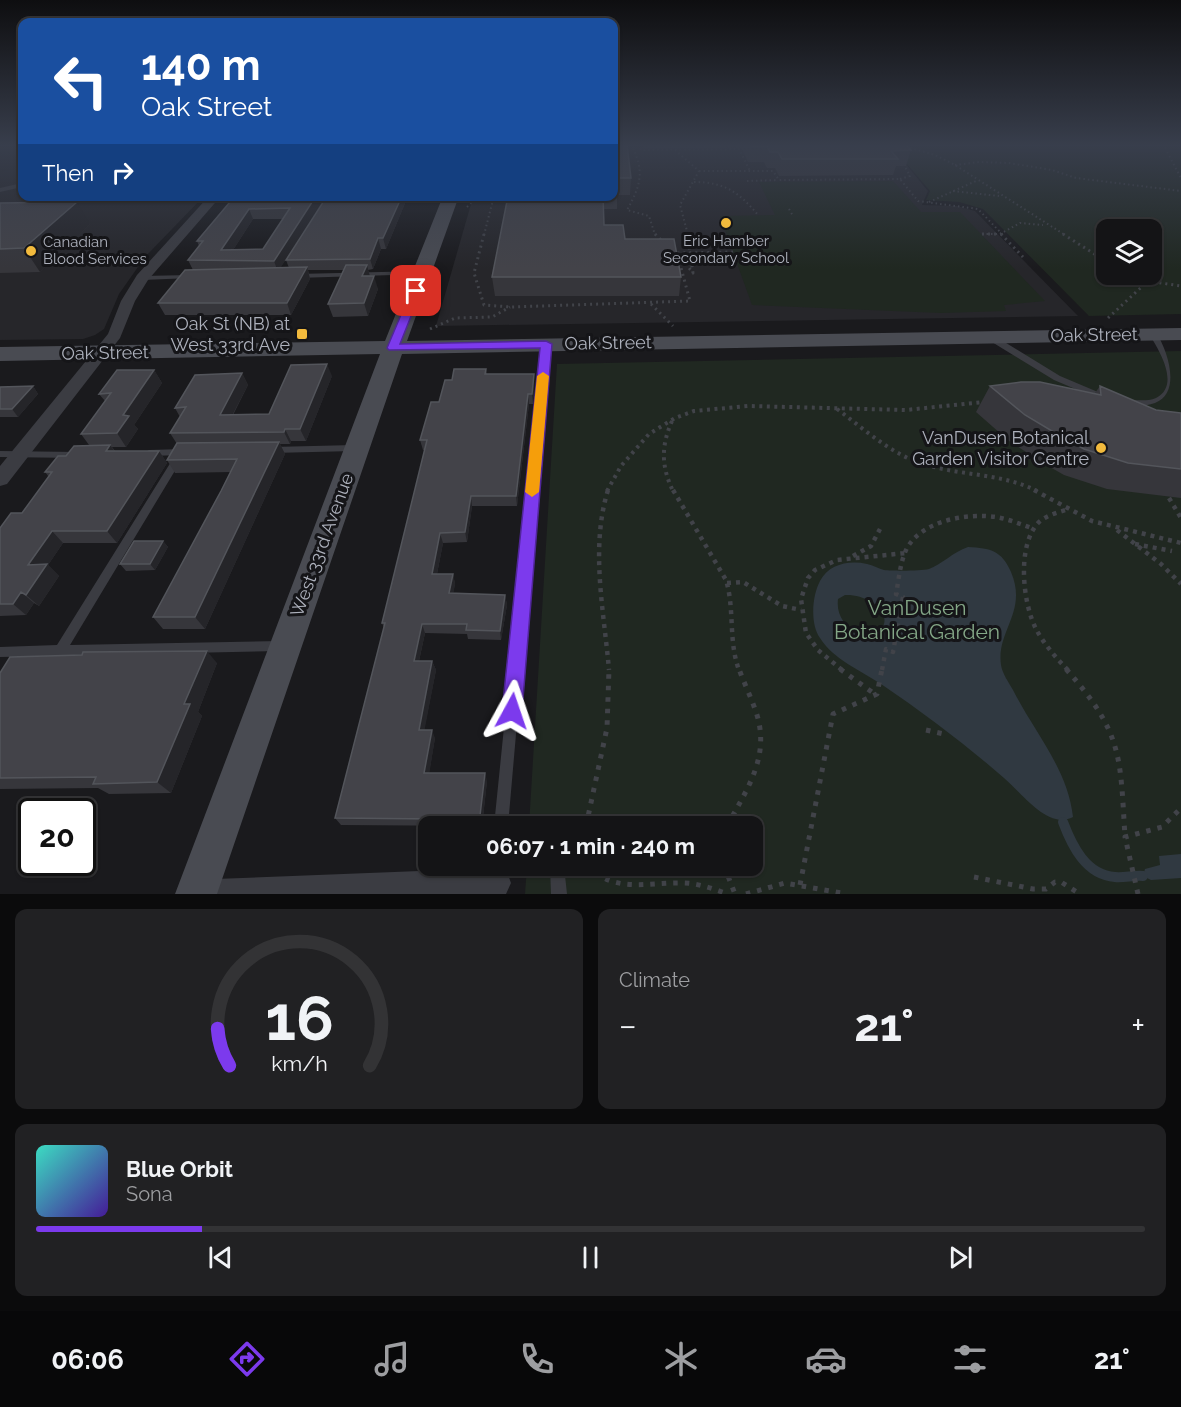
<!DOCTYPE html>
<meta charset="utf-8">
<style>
body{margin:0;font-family:Raleway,sans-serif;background:#212123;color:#f1f3f6;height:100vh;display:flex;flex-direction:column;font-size:22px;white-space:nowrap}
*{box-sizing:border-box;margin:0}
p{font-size:20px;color:#9d9ea1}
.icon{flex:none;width:33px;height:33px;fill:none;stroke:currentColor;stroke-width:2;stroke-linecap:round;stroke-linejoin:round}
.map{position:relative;height:894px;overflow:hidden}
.sheet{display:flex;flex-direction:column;gap:15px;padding:15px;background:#0b0b0c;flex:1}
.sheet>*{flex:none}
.hud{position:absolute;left:18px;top:18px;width:600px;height:183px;border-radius:12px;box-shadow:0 2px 4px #0004,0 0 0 2px #333335;background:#1a4fa0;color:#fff;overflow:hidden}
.fabs{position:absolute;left:1096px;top:219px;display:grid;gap:12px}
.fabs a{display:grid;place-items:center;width:66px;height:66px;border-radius:12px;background:#141416;box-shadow:0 2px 4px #0004,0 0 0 2px #333335;font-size:30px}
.speed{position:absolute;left:18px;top:798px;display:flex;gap:12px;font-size:30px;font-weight:700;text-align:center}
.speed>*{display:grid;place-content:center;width:78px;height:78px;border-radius:50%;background:#141416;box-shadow:0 2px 4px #0004,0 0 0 2px #333335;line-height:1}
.speed .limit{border:3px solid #111;border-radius:9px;background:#fff;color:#111}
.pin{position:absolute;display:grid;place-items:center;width:51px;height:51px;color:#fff;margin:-26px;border-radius:12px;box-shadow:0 3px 9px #0006}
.me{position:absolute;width:66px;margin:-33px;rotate:5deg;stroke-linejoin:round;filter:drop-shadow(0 0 4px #0008)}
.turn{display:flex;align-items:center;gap:21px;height:126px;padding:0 24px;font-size:27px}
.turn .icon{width:78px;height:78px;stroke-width:2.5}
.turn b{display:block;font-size:42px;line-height:51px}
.then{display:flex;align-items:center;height:57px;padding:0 24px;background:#0003;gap:12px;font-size:22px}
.big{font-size:45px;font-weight:700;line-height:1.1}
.sheet .card{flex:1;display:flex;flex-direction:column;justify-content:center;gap:9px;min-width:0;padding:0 21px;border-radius:12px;background:#212123}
.sheet .dial{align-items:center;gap:0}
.dial svg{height:156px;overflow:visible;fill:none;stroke:#333335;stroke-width:7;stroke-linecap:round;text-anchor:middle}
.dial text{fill:#f1f3f6;stroke:none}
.song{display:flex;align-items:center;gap:18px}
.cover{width:72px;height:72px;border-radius:9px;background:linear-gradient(135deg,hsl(170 70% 55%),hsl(260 70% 35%))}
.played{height:6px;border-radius:3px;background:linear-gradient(90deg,#7c3aed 15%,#333335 15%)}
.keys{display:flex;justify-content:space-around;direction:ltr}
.heat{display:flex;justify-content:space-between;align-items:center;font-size:33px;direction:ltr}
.sheet .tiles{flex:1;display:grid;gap:15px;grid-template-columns:1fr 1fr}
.card:last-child{grid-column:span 2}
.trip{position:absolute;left:418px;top:816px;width:345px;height:60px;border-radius:12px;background:#141416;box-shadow:0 2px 4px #0004,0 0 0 2px #333335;font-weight:700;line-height:60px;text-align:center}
.tabs{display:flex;height:96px;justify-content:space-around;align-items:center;background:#080809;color:#9d9ea1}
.tabs .icon{width:42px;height:42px}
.tabs .selected{color:#7c3aed}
.tabs b{font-size:27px;color:#f1f3f6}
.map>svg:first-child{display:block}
</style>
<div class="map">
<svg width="1181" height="894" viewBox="0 0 1181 894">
<rect width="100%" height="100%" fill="#1a1a1d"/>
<!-- built -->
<path fill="#26262a" d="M0,144h22v52l181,1 -58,60 -26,37 -15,35 -9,6 -12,4 -83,1z
M614,144h275l39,47 -6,14 35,1 18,5 103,105 -642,10 37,-129 141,-1z"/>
<!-- green -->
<path fill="#202821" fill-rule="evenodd" d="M890,144h291v170l-92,2 -106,-107 -24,-7 -33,-2 4,-9zM1107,230h45v44h-45z
M893,181l28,31h39l85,89 -41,4 2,6 -65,2 -189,-8 -32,-89 55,-1 -16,-33z
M1181,351v543h-656l2,-28h226v-40h-224l28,-462z"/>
<!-- water -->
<path fill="#303941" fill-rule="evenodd" d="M968,547c23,1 34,4 43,25 17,40 -15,59 -10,93 1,8 8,18 12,25 21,42 55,79 60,127 -25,13 -51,-24 -69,-39 -39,-34 -80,-65 -123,-94 -21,-14 -47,-24 -61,-46 -10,-14 -8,-42 0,-57 9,-17 29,-21 47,-17 6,1 12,5 17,6 9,1 37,1 45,-1 12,-4 24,-17 39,-22zM845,595c23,-1 56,19 30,42l-18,-2c-12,-9 -21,-20 -19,-36z
M1181,854v24l-30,2 -8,-4 2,-7 15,-4 -1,-9z"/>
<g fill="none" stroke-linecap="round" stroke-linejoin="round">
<!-- stream -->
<path stroke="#303941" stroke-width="10" d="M1063,822c9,24 23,53 52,55 9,1 19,-2 28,-1"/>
<!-- path-far4 -->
<path stroke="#414349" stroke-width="2" stroke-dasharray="1.5 3" stroke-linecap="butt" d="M631,144c14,27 10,41 -4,66l22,6 6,19
M639,144l2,6 98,-1 11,22
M897,144l38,11 20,10 110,70
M1163,144l18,34
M675,150l24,21 -19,34 8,30
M955,165l24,-3 30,1 43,7 24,8 105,13
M699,171h74l6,9 121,-1 18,22 60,8 25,26
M900,179l10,-3 -7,-13
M747,181l31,-1
M694,182c30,0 45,10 64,33
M953,191l46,5
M468,197l15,-1
M929,202l47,-21
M467,207l11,-11
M789,209l4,7
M982,234h18l20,-11 23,2
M484,235l10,-39"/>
<!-- path-far3 -->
<path stroke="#414349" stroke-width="3" stroke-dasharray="2 4" stroke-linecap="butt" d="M484,234l-10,39 10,32 27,2 179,-6 -13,-48 56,-1
M655,234l6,6
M982,234h19
M1001,234l22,23
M1063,234l44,28
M678,254l15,19 -6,-39
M1133,274l15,7
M651,304l22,22
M1108,318l40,-37 33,5
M430,329l25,-11 37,-1 18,-10"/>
<!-- path-far2 -->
<path stroke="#414349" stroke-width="4" stroke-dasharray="3 4.5" stroke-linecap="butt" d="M837,409c27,20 54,45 86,55 38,12 79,9 114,27
M672,421c-11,25 -11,45 1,70
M607,491l14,-25 28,-32 26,-16 19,-7 54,-5 158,4 78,-8"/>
<!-- path-far1 -->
<path stroke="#414349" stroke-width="4.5" stroke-dasharray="4 5" stroke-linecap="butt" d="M608,490c-18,58 -4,121 1,180
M673,490l53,90c9,30 2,60 13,90
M1034,490l58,31 89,22
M1169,498l12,20
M1117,530l44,34 20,20
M1135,544l37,7
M853,556l18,-10 9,-17
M727,583l16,-1 39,24 19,4
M842,670l-24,-20 -12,-17 -5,-34 7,-21 7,-8 22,-10 69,-7
M882,670l4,-21 7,3 10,-55 -7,-3c3,-15 4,-32 11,-46 16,-28 60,-35 89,-31 12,2 24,7 36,11
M1068,670c-12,-12 -24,-26 -32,-41 -13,-25 -20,-84 3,-107 8,-7 20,-10 30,-13"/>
<!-- path -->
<path stroke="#414349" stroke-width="5" stroke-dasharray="4.5 7" stroke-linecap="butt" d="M840,669l36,26
M1066,669c57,64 54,87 59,168
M926,730l22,5
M586,826l21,-98 2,-59
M727,826c20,-37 44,-70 29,-114 -5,-15 -12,-29 -17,-43
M586,866c32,28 59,16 97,17 15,0 30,6 45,11
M724,866l11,28
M974,877l59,12h13l9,-7h6l19,12
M800,885l33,-171 44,-20 5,-25
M746,894l39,-11 62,11
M1138,894l-13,-57 37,-10 19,-19"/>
<!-- lane -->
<path fill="#3b3c42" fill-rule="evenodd" d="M22,183v4l-22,5v-4z
M423,271l2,1v2l-128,4 -3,-2 3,-2z
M190,275l2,1v2l-50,2 -3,-2 3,-2z
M1150,332h6c13,21 25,61 -1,71 -9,3 -18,4 -28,2l-1,-2 1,-2c9,-2 20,1 29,-3 25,-13 3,-48 -7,-64z
M987,335h6l67,41 45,19 1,2 -1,2h-6l-45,-19 -67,-41z
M543,342h3l4,2 -42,482h-14z
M354,445l5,3 -5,3 -82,2 -5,-3 5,-3z
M183,449l5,3 -5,3 -34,1 -5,-3 5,-3z
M0,451l78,1 5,3 -5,3 -78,-1z
M177,456l5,3 -112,186 210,-4 4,1 2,4 -2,4 -4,1 -280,6v-10l57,-2 117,-188z
M491,866h14l-2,28h-16z
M550,866h14l3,28h-16z"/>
<!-- street -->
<path fill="#3b3c42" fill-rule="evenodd" d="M209,196h12l-73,84 -13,21 -15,37 -113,146 -7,2v-20l108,-132 13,-33 16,-26z
M496,868l11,4 4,11 -5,11h-306l4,-11 11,-4z"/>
<!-- secondary -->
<path fill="#494b52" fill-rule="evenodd" d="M443,196h16l-52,145 774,-13v12l-779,14 -185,540h-42l205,-540 -380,7v-14l385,-6z"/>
</g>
<!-- wall -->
<path fill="#36363b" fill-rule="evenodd" d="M614,144l17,34 -1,17h-13v14h-13v16l77,52 -2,19h-184l-3,-19 16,-81h106z
M643,144h262l6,6 -5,16h-10l-3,9 -114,1 -4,-8h-8l-3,-6h-16l-7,-15 -97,2z
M43,196h51l-27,6 23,22 -50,48 -40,1v-70l47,-1z
M235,196h91l-46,72h9l-3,-8 41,-64h81l-22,53h-5l-8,20 -5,1 2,6 8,13 -10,27 -35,1 -5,-13 16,-34h-36l2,9 -19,36h-126l-7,-12 35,-33 -5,-10 11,-14 -2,-5zM253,219h30l-20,30 -30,1z
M486,369l1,5h47v10l-1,20h-4l-12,102h-45l-5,36 -24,1 -6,31h16l2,10 -2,9 52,2 2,10 -6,35 -33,-1 -1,-5 -42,-1 -6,28h13l4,9 -12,60 11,8 -6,35 58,8 -5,45 -141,-1 -6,-7 49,-190 -2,-5 43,-173h-2l-3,-10 32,-60z
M154,370l8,13 -28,42 4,4 -12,18h-14l3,4h44l8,12 -50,80h-54l-15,22 11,11 -20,30 -5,-3 -8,12 -26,1v-88l22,-15 27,-36 -4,-5 21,-16 23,-11 -8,-11 24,-33 -6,-7z
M242,373l6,12 -15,30 36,-1 63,-38 -26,65h-15l-1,3h-10l5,10 -80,175h-42l-10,-12 68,-126 10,-19 -56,1 -8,-13 10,-16 -7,-11 10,-16 -5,-9z
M33,386l5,8 -20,23h-18v-30z
M990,386l105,7 5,-7 56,24 25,3v85l-74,-9 -43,-14 -21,-12 -34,-22 -33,-29z
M163,541l5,6 -13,23 -29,1 -6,-7z
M217,663l-19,49 4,4 -31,77 -62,1 -11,-6 -98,1v-116z"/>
<!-- shaded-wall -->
<path fill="#252529" d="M0,144h22v23l-22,5z
M43,196h51l-45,10z
M316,196h10l-48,76 -4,-11z
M402,196h6l-22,53 -3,-11z
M77,202l13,22 -50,48 -16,-24z
M249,209l4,10 -27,42 -5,-11z
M378,238l3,11 -8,20 -3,-10z
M367,265l3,12 -8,-1z
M307,267l3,12 -19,36 -4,-12z
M374,276l4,13 -10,27 -4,-13z
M327,364l5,12 -26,65 -6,-12z
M154,370l8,13 -28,42 4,4 -12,18 -9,-14 6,-18z
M242,373l6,12 -22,42 -6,-12z
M534,374v10l-1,20 -1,-10z
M33,386l5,8 -20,23 -6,-8z
M528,394l1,10 -12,102 -1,-10z
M285,429l6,12 -1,3 -6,-12z
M279,442l6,12 -80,175 -10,-12z
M110,445l9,12 -13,-6z
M159,451l8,12 -50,80 -10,-12z
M471,496l1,10 -5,36 -2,-10z
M52,531l11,12 -15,22 11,11 -20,30 -13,-11 2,-30z
M440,533l3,10 -8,41 -3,-10z
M163,541l5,6 -13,23 -5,-6z
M453,574l2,10 -3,18 -3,-9z
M21,592l13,11 -8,12 -13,-11z
M505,595l2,10 -6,35 -1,-9z
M422,624l3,9 -8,37 -3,-9z
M207,651l10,12 -19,49 4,4 -31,77 -14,-11 27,-78z
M432,661l4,9 -13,68 -4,-8z
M432,730l3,8 -7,43 -4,-8z
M485,773l2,8 -5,45h-2l-1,-2z"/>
<!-- building -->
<path fill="#434349" stroke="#53555b" stroke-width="1.5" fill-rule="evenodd" d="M614,144h13l4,34h-15l1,14h-3z
M750,144h155l6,6 -20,1 7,8h-116l-4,-7h-8l-3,-6h-16z
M235,196h81l-42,65 -86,-1 15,-19h-6zM290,208l-27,41 -42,1 28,-41z
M327,196h75l-19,42h-5l-8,21 -84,1z
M508,196h95l1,29h19l2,14h49l7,38h-189z
M77,202l-53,46 -24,1v-46z
M346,265h21l-5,11h12l-10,27 -36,1z
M307,267l-20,36h-129l27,-33z
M327,364l-27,65h-15l-1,3 -114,1 16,-26 -11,1 20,-33 47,-2 -22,42 49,-1 22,-49z
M454,369h32l-1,5h49l-2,20h-4l-12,102h-45l-6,36 -25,1 -8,41h21l-4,19 56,2 -5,36 -34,-1 1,-6h-45l-8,37h18l-13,69h13l-8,43h61l-6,51h-44l1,-5 -101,-1 50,-195h-3l45,-183h-7l11,-38h8l6,-22h7z
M117,370h37l-31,45 6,1 -12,17 -36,1 30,-41 -12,1z
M1021,382h19l61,13 -1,-9 56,24 25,3v56l-53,-6 -44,-14 -22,-12 -37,-22 -35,-29z
M33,386l-21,23h-12v-22z
M279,442l-84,175h-42l68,-126 16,-32 -70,1 10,-17z
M110,445l-4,6h53l-52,80h-55l-24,34 19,-1 -21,31 -5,-3 -8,12h-13v-76l11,-15h11l30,-41h-7l13,-16h8l8,-10z
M134,541h29l-13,23h-30z
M207,651l-23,53h6l-33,78 -64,2 3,-7 -96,1v-105l10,-16 72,-2 1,-3z"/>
<!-- sky -->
<linearGradient id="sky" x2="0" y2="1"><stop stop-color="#0e0e10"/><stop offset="0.54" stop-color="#383e4c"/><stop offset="1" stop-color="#383e4c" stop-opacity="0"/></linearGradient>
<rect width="1181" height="269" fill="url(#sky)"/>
<!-- route -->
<path fill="#7c3aed" stroke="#51269a" stroke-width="1.5" d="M416,288l5,3 -21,53 146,-3 6,3 -30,367 -3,6 -7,3 -7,-3 -3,-6 38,-363 -151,2 -2,-2 24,-57z"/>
<!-- slow -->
<path fill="#f59e0b" d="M543,372l6,4 -10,116 -7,5 -7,-5 12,-116z"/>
<!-- markers -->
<g fill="#f2ba3d" stroke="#151518" stroke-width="2">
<circle cx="726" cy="223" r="6"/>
<circle cx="31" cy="251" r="6"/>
<rect x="296" y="328" width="12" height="12" rx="3"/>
<circle cx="1101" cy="448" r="6"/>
</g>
<g text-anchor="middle" stroke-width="6" stroke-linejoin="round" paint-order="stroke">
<!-- far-poi labels -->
<g font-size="15" fill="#adb1bc" stroke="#151518">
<text x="726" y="246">Eric Hamber<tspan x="726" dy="17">Secondary School</tspan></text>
<text x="43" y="247" text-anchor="start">Canadian<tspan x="43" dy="17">Blood Services</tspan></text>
</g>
<!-- poi labels -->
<g font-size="18" fill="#adb1bc" stroke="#151518" text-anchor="end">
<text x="290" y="330">Oak St (NB) at<tspan x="290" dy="21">West 33rd Ave</tspan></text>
<text x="1089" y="444">VanDusen Botanical<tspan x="1089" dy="21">Garden Visitor Centre</tspan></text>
</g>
<!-- street labels -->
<g font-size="18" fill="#adb1bc" stroke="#151518">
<text transform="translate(1094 335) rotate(-1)" y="6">Oak Street</text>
<text transform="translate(608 343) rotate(-1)" y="6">Oak Street</text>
<text transform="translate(105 353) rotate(-1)" y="6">Oak Street</text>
<text transform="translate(322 545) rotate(-70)" y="6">West 33rd Avenue</text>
</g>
<!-- near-park labels -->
<g font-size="21" fill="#84a787" stroke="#151518">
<text x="917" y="615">VanDusen<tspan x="917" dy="24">Botanical Garden</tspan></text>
</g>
</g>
</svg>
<div class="fabs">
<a><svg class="icon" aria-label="layers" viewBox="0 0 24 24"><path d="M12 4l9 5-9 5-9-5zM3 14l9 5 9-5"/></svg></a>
</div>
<div class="speed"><div class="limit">20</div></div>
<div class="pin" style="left:416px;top:291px;background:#d93025"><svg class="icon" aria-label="arrive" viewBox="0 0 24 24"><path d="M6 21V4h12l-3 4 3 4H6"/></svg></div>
<svg class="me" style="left:512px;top:711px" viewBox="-20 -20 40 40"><path d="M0-17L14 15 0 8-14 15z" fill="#7c3aed" stroke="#fff" stroke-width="4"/></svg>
<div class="trip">06:07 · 1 min · 240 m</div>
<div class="hud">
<div class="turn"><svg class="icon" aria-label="left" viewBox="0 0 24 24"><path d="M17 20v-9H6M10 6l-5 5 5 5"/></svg><div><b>140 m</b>Oak Street</div></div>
<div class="then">Then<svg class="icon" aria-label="right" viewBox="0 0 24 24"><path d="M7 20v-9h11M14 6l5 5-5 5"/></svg></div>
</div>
</div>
<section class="sheet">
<div class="tiles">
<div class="card dial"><svg viewBox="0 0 100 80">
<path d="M14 69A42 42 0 1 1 86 69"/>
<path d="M14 69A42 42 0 0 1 8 50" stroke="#7c3aed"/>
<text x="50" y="56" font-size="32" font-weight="700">16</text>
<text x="50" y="72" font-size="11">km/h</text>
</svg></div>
<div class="card"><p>Climate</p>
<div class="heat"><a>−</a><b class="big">21°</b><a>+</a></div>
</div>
<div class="card">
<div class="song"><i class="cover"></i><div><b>Blue Orbit</b><p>Sona</p></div></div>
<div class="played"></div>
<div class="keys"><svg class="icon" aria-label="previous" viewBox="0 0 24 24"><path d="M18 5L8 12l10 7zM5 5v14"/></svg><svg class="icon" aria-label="pause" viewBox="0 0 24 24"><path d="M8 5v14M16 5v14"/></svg><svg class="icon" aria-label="next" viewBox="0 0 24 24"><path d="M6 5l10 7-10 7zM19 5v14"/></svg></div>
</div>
</div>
</section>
<nav class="tabs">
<b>06:06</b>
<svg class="icon selected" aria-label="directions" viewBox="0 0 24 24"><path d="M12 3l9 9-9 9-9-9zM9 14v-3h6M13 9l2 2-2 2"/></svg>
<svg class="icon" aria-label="music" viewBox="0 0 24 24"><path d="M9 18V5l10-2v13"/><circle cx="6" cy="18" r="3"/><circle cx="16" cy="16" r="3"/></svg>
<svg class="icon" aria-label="phone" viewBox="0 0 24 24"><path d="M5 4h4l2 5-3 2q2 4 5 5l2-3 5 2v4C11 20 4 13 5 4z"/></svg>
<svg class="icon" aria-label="climate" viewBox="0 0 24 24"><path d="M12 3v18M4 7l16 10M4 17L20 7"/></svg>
<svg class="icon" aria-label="car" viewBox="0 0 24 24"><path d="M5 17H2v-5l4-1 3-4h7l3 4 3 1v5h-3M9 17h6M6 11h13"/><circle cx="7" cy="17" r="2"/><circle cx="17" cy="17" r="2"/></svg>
<svg class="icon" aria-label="filters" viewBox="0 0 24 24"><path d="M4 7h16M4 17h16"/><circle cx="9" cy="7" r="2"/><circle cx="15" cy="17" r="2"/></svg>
<b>21°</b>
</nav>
